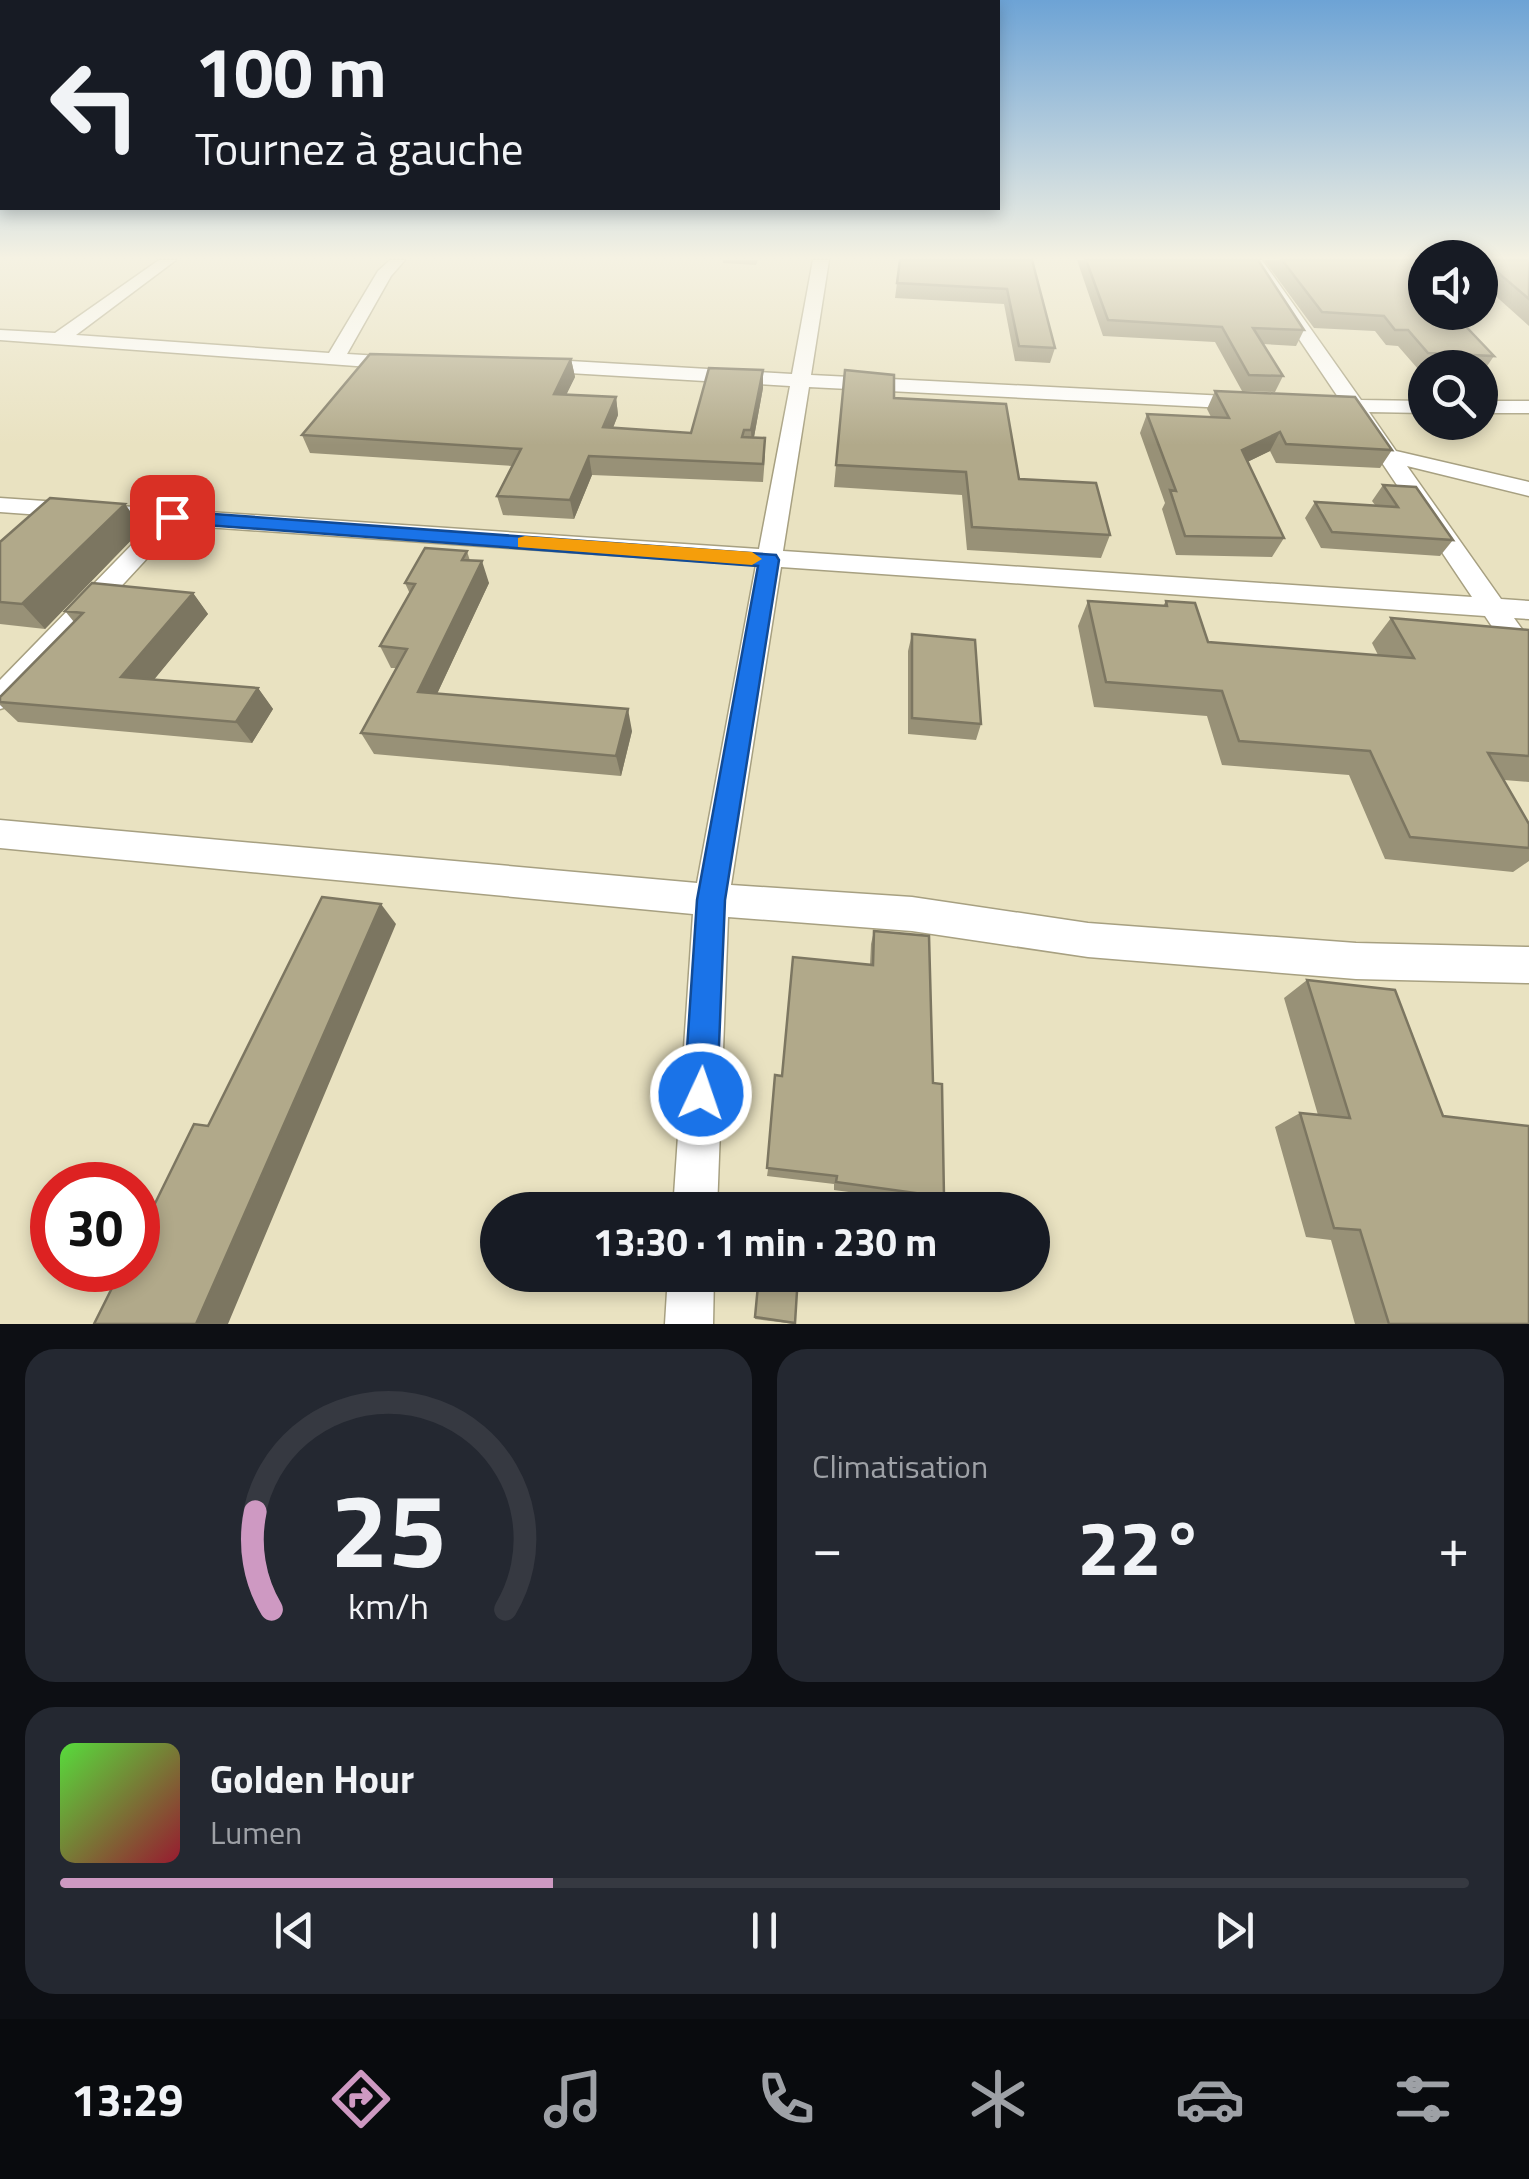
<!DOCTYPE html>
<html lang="fr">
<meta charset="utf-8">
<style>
body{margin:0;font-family:"Titillium Web",sans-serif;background:#242831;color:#f1f3f6;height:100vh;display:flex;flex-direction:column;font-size:38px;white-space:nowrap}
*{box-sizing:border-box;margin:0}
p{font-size:32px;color:#9ea1a6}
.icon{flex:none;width:55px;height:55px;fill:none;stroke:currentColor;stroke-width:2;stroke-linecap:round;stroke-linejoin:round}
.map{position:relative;height:1324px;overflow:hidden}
.drawer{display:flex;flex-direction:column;gap:25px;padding:25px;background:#0d0f14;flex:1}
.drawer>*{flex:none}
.hud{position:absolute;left:0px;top:0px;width:1000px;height:210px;box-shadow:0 5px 15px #0003;background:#171b24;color:#f1f3f6;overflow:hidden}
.tools{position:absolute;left:1408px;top:240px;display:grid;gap:20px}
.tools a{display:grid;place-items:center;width:90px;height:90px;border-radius:50%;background:#171b24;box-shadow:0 5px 15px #0003;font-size:50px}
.speed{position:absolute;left:30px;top:1162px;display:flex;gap:20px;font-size:50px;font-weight:700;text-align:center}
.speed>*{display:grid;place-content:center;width:130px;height:130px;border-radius:50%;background:#171b24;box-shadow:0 5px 15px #0003;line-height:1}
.speed .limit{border:15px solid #d22;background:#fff;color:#111}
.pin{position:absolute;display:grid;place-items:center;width:85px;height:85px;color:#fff;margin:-42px;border-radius:20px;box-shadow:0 5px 15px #0006}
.me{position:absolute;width:110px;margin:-55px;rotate:3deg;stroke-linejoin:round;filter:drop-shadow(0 0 8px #0008)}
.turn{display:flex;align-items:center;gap:35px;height:210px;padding:0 30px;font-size:45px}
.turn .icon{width:130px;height:130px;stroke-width:2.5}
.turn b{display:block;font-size:70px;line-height:85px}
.big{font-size:75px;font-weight:700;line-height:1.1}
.drawer .card{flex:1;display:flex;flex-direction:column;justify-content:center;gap:15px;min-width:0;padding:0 35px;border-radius:30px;background:#242831}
.drawer .dial{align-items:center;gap:0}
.dial svg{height:260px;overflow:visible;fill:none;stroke:#363941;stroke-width:7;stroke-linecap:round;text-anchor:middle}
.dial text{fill:#f1f3f6;stroke:none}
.song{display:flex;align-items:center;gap:30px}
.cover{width:120px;height:120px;border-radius:15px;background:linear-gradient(135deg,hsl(110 70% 55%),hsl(350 70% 35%))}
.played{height:10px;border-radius:5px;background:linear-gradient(90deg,#ce99c2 35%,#363941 35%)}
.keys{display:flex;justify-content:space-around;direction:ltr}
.heat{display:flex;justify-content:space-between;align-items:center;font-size:55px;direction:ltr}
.drawer .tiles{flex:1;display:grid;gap:25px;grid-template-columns:1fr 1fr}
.card:last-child{grid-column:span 2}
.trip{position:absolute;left:480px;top:1192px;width:570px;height:100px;border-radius:50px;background:#171b24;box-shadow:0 5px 15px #0003;font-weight:700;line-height:100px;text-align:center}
.tabs{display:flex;height:160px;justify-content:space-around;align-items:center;background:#090b0e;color:#9ea1a6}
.tabs .icon{width:70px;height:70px}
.tabs .current{color:#ce99c2}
.tabs b{font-size:45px;color:#f1f3f6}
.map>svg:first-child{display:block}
</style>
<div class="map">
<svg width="1529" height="1324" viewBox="0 0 1529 1324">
<rect width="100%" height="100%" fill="#e9e2c1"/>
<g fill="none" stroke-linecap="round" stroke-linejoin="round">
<!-- minor casing -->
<g stroke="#a7a081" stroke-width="3">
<path id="minor" d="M159,260h17l-100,75 253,18 49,-82 12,-11h15l-14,16 -44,78 50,3 9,6 -9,6 -397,-29v-10l55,3z
M813,260h16l-18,115 435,22 10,6 -10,6 -437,-22 -26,164 689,46 -124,-185h-24l-10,-6 10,-6h16l-94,-140h16l99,140 64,1v12l-56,-1 27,39 133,31v14l-122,-30 94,133 28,2v18l-15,-1 15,21v31l-10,-3 -34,-51 -704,-49 -50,318 181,12 176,26 268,20 173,4v36l-173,-4 -268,-22 -176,-26 -184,-14 -11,293h-44l20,-296 -693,-66v-28l697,63 59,-318 -578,-40 -168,181 -10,3v-29l153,-157 -153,-11v-14l759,51 31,-163 -255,-15 -9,-6 9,-6 257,15z
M1480,401h49v12h-49z
M668,1275h46l-1,49h-48z"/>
</g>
<!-- minor -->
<use href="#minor" fill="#fff" fill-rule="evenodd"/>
</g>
<!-- wall -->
<path fill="#989177" d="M723,260h35l-2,5 -33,-2z
M900,260h119l36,88 -5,15 -35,-2 -11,-57 -109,-6z
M1077,260h181l46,70 -8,16 -33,-2 20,32 -8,16 -33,-1 -27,-49 -112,-6z
M1264,260h147l14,52h29l-1,2 41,42 -11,16h-3v-4l-62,1 -20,-23 -12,-1 -11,-14 -61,-3z
M1480,260h49v66l-49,-44z
M571,359l4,18 -9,17 50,3 2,18 -5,13 78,5 72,-63v18l-9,49 11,19 -2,26 -171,-7 -18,44 -71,-4 -6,-19 15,-30 -202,-13 -8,-18z
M845,370l49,28 216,137 -9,23 -134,-8 -5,-55 -128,-8z
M1215,391l177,59 -12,18 -104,-5 -6,-12 -23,11 37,76 -12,19 -96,-2 -14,-46 3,-6 -25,-70 7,-19 64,3 -4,-8z
M1383,485l70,55 -13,16 -119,-8 -16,-30 10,-16 60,3 -3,-4z
M125,504l17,25 -97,100 -45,-5v-82z
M467,551l3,10 19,22 -52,111 195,37 -11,45 -247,-22 -13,-21 35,-65h-5l-11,-22 30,-52 -5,-11z
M193,593l15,21 -54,65 104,9 15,21 -21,34 -234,-21 -18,-17v-8l74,-75 -9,-11z
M1088,601l75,5 3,-5 42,41 170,13 -6,-12 19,-25 138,12v152l-25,-2 25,44v37l-16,11 -128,-13 -36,-84 -127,-10 -15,-49 -113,-9 -16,-81z
M912,634l69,90 -5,16 -68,-6v-83z
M874,931l59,152 11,114 -6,7 -104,-14v-6l-67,-8 15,-100 88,-111 1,-21z
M1307,980l136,136 86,208h-174l-24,-84 -25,-3 -31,-110 25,-14 18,2 -34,-117z
M759,1275l36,49 -40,-5z"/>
<!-- shaded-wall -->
<path fill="#7c7661" d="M571,359l4,18 -17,35 -4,-18z
M763,370v18l-11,60 -1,-18z
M616,397l2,18 -12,30 -3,-18z
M1280,432l-10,19 -37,18 9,-19z
M589,456l3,19 -18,44 -4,-19z
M125,504l17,25 -97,100 -23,-25z
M482,561l7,22 -61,130 -10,-21z
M193,593l15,21 -69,84 -18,-21z
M258,688l15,21 -21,34 -16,-21z
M628,709l4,22 -11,45 -5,-20z
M381,904l15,20 -168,400h-32z"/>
<!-- building -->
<path fill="#b1a98a" stroke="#7c7661" stroke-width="2.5" d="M900,260h132l23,88 -36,-2 -12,-57 -110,-6z
M1086,260h172l46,70 -51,-2 30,48 -34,-1 -27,-48 -114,-7z
M1282,260h129l14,15v37h27l42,44 -66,-3 -20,-23h-13l-11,-14 -62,-4z
M1483,260h46v39z
M370,354l201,5 -17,35 62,3 -13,30 88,6 18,-65 54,2 -12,60h-7l-2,7 23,1 -2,26 -174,-8 -19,44 -73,-4 24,-47 -219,-14z
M845,370l49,5v23l112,6 13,75 77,4 14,52 -138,-8 -6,-55 -130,-7z
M1215,391l140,6 37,53 -106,-6 -6,-12 -38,18 42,88 -99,-2 -15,-46 6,1 -29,-77 82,4z
M1383,485l33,2 37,53 -121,-8 -17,-30 83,5z
M50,498l75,6 -103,100 -22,-2v-60z
M425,548l42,3 -5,9 20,1 -64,131 210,17 -12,47 -255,-23 46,-84 -27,-3 35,-62 -10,-1z
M92,583l101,10 -72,84 137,11 -22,34 -236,-20v-5l83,-84 -18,-2z
M1088,601l79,5 -1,-5 29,2 13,39 206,16 -23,-40 138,12v126l-41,-3 41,71v24l-119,-11 -40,-86 -131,-10 -17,-50 -116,-9z
M912,634l63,6 6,84 -69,-6z
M322,897l59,7 -185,420h-102l27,-54h17v-32l56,-114 14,2z
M874,931l55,5 4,147 9,1 2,113 -108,-15 1,-6 -70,-8 8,-93 7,1 11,-119 80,8z
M1307,980l88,10 48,126 86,10v198h-140l-29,-94 -26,-2 -34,-115 50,5z
M759,1275h39l-3,48 -40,-6z"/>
<!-- sky -->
<linearGradient id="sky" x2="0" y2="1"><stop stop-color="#6da3d5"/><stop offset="0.58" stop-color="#f5f2e3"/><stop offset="1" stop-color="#f5f2e3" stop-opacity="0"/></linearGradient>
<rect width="1529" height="445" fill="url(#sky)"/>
<!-- route -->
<path fill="#1a73e8" stroke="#114b97" stroke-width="2.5" d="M172,511l604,44 3,5 -54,340 -8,194 -4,12 -12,4 -12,-4 -5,-12 13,-194 61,-334 -593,-44v-9z"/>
<!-- slow -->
<path fill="#f59e0b" d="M525,536l227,16 10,7 -10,6 -234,-18v-9z"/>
</svg>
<div class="tools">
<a><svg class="icon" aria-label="sound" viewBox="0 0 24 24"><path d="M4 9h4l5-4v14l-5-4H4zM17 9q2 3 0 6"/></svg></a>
<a><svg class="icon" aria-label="search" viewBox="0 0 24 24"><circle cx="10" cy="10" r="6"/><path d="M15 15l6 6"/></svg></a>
</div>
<div class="speed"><div class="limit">30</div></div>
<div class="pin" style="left:172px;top:517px;background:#d93025"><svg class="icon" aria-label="arrive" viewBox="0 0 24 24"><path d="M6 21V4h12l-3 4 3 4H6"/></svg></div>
<svg class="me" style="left:701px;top:1094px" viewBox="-20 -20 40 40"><circle r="17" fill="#1a73e8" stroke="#fff" stroke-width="3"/><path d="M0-11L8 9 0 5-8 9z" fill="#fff"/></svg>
<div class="trip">13:30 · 1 min · 230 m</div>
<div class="hud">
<div class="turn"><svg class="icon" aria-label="left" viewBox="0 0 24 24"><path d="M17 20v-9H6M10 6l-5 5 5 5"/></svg><div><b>100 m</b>Tournez à gauche</div></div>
</div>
</div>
<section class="drawer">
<div class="tiles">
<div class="card dial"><svg viewBox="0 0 100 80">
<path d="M14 69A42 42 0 1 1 86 69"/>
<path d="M14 69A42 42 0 0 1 9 39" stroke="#ce99c2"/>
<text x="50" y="56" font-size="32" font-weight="700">25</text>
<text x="50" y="72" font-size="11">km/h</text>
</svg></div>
<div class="card"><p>Climatisation</p>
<div class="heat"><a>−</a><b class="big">22°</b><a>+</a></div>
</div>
<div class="card">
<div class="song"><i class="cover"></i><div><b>Golden Hour</b><p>Lumen</p></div></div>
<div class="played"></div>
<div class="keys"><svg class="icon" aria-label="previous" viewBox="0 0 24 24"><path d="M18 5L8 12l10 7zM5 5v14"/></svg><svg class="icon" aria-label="pause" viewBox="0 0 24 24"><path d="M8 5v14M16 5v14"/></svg><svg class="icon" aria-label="next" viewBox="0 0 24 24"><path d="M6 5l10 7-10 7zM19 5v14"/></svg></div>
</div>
</div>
</section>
<nav class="tabs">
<b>13:29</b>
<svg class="icon current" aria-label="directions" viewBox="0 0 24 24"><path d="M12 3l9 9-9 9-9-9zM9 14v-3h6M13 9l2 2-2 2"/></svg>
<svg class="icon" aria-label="music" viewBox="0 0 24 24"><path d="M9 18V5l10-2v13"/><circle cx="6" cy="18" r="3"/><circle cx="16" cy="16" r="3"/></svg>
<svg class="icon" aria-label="phone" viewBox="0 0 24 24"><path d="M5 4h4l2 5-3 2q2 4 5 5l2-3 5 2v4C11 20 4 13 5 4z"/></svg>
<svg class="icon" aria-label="climate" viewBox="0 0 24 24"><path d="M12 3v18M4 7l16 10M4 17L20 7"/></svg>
<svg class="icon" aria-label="car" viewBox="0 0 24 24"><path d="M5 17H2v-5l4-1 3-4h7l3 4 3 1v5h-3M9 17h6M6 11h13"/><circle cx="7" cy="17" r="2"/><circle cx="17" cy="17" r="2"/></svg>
<svg class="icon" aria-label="filters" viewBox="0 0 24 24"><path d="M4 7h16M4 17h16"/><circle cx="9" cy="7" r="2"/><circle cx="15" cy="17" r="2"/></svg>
</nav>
